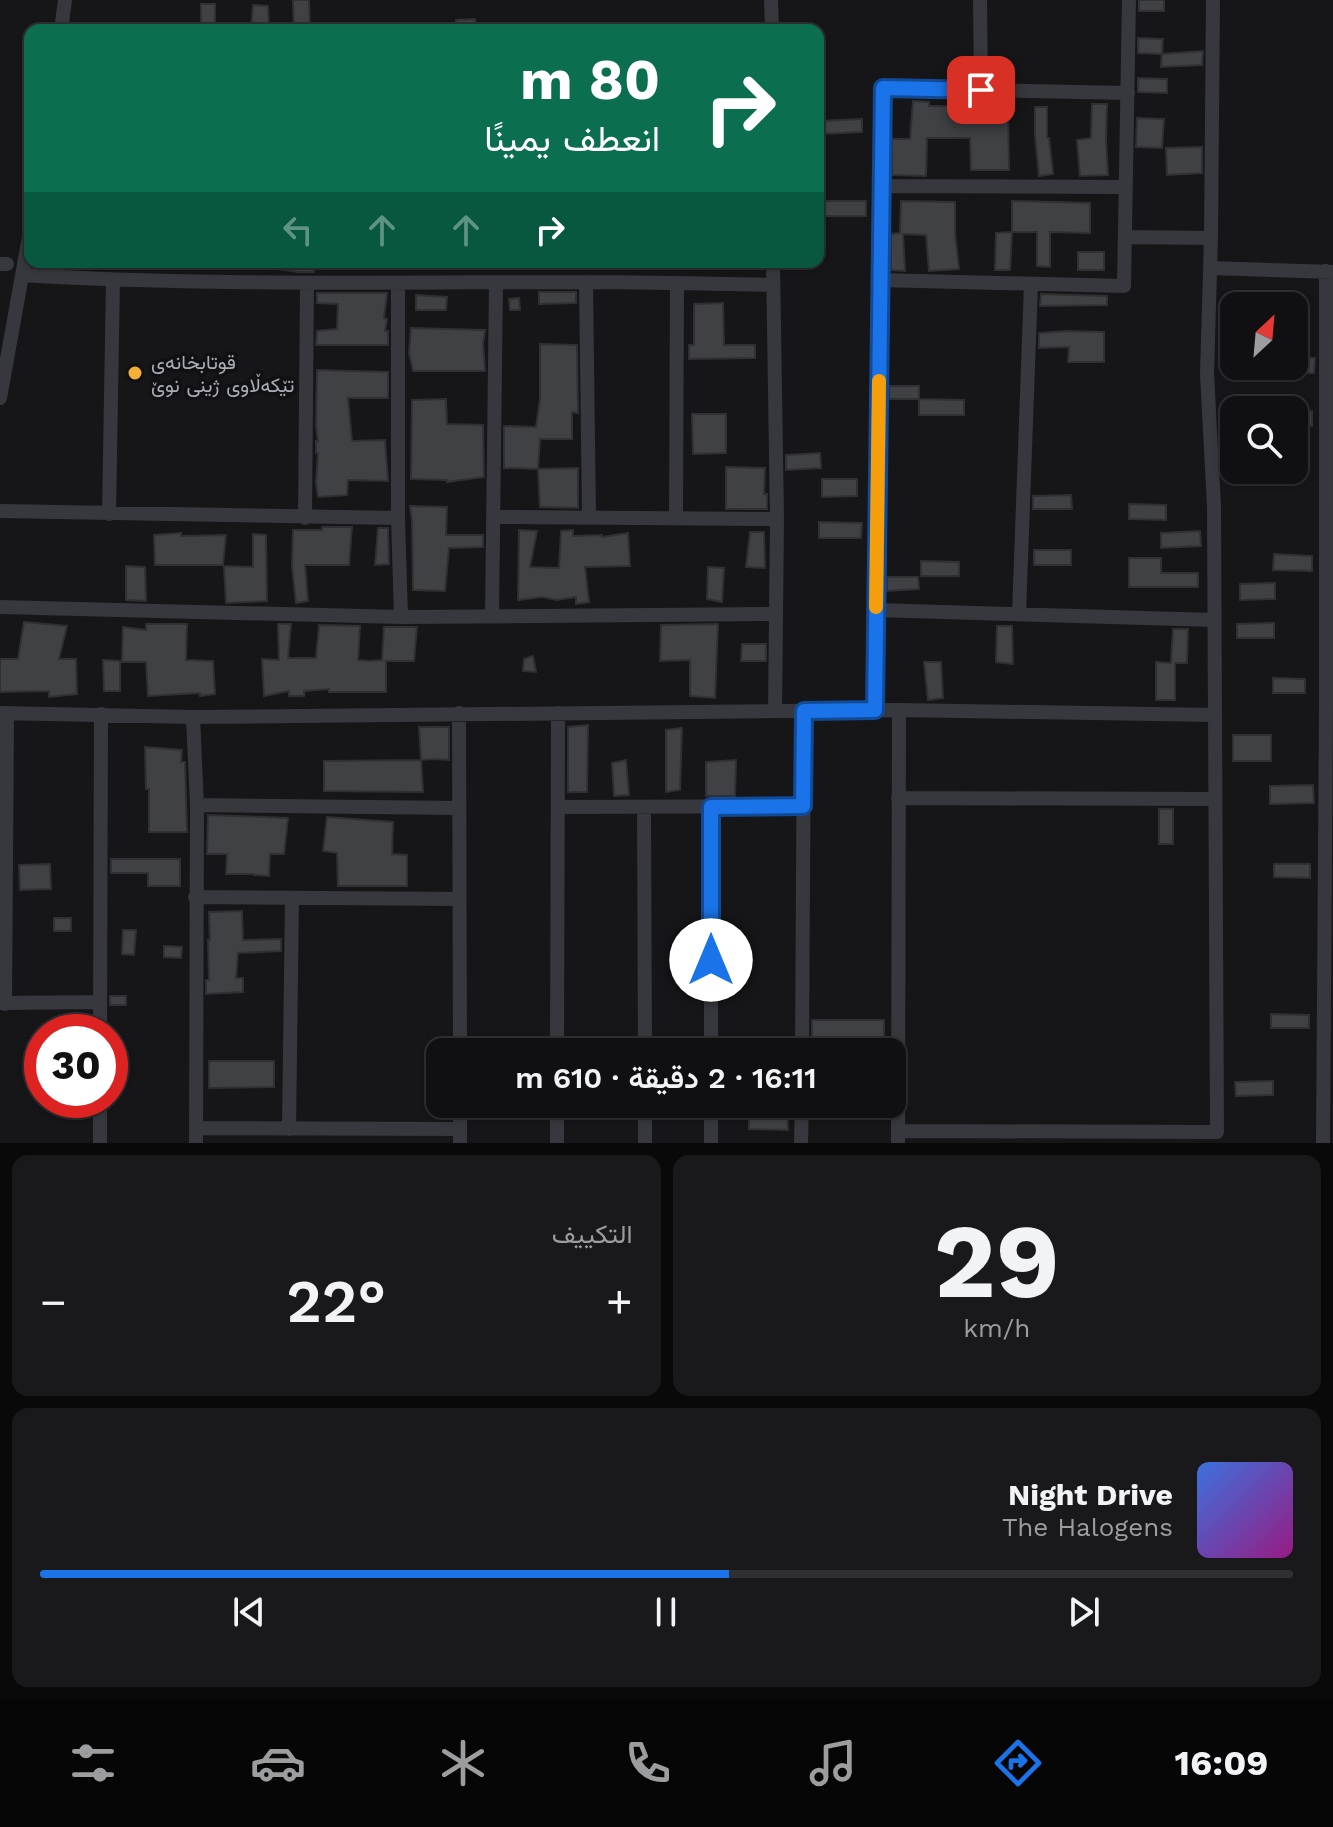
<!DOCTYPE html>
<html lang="ar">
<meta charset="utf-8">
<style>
body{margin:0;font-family:"Work Sans",Vazirmatn,sans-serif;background:#19191b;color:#f1f3f6;direction:rtl;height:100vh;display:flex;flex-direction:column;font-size:30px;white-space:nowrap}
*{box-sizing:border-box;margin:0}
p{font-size:26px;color:#9c9d9f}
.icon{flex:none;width:44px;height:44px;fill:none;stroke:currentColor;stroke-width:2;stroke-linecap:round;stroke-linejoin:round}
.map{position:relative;height:1143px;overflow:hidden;direction:ltr}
.sheet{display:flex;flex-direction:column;gap:12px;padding:12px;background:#09090a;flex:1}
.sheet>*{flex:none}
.hud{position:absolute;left:24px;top:24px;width:800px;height:244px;border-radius:16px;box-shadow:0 2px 6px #0004,0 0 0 2px #303032;direction:rtl;background:#0b6e4f;color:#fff;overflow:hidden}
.needle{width:52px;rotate:26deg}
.buttons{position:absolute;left:1220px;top:292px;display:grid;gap:16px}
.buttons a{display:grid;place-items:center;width:88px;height:88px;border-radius:16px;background:#101012;box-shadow:0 2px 6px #0004,0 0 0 2px #303032;font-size:40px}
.speed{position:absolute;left:24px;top:1014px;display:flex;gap:16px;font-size:40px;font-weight:700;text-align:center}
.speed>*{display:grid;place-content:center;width:104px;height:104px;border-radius:50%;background:#101012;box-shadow:0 2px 6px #0004,0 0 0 2px #303032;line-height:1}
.speed .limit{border:12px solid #d22;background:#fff;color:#111}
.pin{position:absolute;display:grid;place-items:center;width:68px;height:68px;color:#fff;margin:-34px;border-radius:16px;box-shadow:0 4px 12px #0006}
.me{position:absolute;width:88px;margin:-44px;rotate:0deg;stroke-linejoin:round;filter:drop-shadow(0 0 6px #0008)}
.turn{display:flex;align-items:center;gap:28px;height:168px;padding:0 32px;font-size:36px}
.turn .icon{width:104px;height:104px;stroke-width:2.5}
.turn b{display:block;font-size:56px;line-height:68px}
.lanes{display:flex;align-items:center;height:76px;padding:0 32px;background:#0003;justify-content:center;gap:40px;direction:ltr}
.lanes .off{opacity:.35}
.big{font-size:60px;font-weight:600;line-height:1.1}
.sheet .tile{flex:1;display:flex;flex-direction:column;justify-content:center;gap:12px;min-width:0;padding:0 28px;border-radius:16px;background:#19191b}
.sheet .dial{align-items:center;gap:0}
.dial b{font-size:104px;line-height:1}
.song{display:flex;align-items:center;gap:24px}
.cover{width:96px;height:96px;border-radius:12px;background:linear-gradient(135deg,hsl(220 70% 55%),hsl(310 70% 35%))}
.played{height:8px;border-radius:4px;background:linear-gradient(90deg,#1a73e8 55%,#303032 55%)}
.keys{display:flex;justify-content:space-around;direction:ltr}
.heat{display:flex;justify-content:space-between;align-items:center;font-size:44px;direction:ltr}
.sheet .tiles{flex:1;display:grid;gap:12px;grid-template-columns:1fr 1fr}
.tile:last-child{grid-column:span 2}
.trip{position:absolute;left:426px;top:1038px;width:480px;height:80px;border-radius:16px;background:#101012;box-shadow:0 2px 6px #0004,0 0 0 2px #303032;font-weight:600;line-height:80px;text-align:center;direction:rtl}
.tabs{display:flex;height:128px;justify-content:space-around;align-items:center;background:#060607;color:#9c9d9f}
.tabs .icon{width:56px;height:56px}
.tabs .on{color:#1a73e8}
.tabs b{font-size:36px;color:#f1f3f6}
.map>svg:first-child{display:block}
</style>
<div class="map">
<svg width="1333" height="1143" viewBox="0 0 1333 1143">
<rect width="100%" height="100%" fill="#161618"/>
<!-- building -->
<path fill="#404145" stroke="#303034" stroke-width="2" d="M293,0h16l1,30h-16z
M1139,0h25v11h-25z
M201,4h14v26h-14z
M253,5l15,1 1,24h-18z
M475,19l1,11h-20v-10z
M1138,38l25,1 -1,15 -24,-1z
M1203,51l-1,14 -41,2 1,-13z
M1000,63l10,1 2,11 -13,-1z
M1138,78l29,1v14l-29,-1z
M913,101l16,1v4h79l1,64h-38l-1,-32h-43l-1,38 -34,-1v-36h18z
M1092,104h15l-1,36 2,35 -28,1 -3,-36 14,-2z
M1035,107h12v31h2l4,36 -14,2 -4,-41z
M1137,118l27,1 -2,29 -26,-1z
M862,119v13l-43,2v-13z
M1202,147v26l-35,2 -1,-27z
M819,201h47v15h-46z
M901,201l54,1v31l4,36 -30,2 -3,-36 -23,-1 2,37 -14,-1v-36l9,-1z
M1012,201l78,2v30l-40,-1v35l-13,-1v-34h-25z
M1012,232l-2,38h-15l1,-37z
M1078,252h26v18h-26z
M270,262h45l-1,10h-16l-29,-4z
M539,292h37v11l-37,1z
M317,293h70l-3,25 3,1 -2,12h3v14h-72l1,-14 20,-2 1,-25 -21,-1z
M1041,294l66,2v9l-67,1z
M416,295l31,2 -1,13h-30z
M519,298l1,12h-10l-1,-11z
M723,303l1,42h31v13l-66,1v-14h5v-41z
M411,328l74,2 -2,14 2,27h-72l-4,-18z
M1068,331l36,1v30h-36l1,-15 -30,1v-15z
M540,344l37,1 1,68 -6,-1v27h-32l-2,30 -34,-1v-42l32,1 4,-28z
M1294,358h21l-1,15h-20z
M317,370l71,2v26h-40l4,43 33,-1 3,41 -40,-1 -1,15 -29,2 -2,-15 2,-29h-2v-12h2l-2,-15z
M889,386h30v13h-30z
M446,399l1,25 36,1 1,52 -37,5v-2l-36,-1 1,-79z
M919,399l45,1v15h-45z
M1294,411h18v15h-18z
M692,414h34v39l-33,1z
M820,453l1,15 -35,2v-15z
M726,467l39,1 -1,26h3v15h-41z
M578,468v40l-38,-1 -2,-38z
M822,479h35v17l-35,1z
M1071,495l1,14h-39v-13z
M1129,504l37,1v15l-37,-1z
M410,506l37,1 -1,28h37v12l-34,1 -4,43 -32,-1 -1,-69z
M819,522l43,1 -1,15h-42z
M322,527h30l-3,38h-44l3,36 -12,2 -4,-37 1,-36h29z
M378,528h10l1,36 -14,1z
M519,530l18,1 -7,36 29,1 2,-37 12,-1v6l29,-1v2l26,-4 2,33 -45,1 4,35 -13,2v-7l-19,3 -15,-3 -24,3z
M1200,531l1,15 -40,2v-15z
M750,532h14l1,36 -19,-1z
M181,533v3l45,-1 -3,30h-68l-1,-30z
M253,534l13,1 1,66 -41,2 -2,-37 29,1z
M1034,550h37v15h-37z
M1274,554l38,2v15l-39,-1z
M1129,558h32v15h37v14h-69z
M921,561l38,1v14h-38z
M126,566l19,1 1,34 -20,-1z
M708,567l16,1 -2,34 -15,-3z
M887,577h31l1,12 -32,2z
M1275,583v16l-35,1v-16z
M24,622l43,4 -8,33h17l1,35 -28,3v-6l-49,1v-33h18z
M1274,623v15h-37v-14z
M146,624h41l-1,36 27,1 2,33 -15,2v-3l-52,3 -2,-34h-24l1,-35 23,3z
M278,624h13l-3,34h28l3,-33 41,1 -2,34 12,1 12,-1 2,-33h33l-3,34h-28v31h-57v-3l-25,2v5h-15v-5l-25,5 -2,-37 17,1z
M718,624l-3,74 -25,-2v-36l-30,1 1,-36z
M997,626h15l1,38 -17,-2z
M1173,629h15l-1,34h-12v37h-19v-38l15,1z
M742,644h24v17h-25z
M533,656l3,16 -13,-1 1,-12z
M103,660l17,1v30h-16z
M924,662h17l2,36 -15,2z
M1273,678l32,1v14h-32z
M588,725l-1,67h-19v-65z
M419,727h30v33l-16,-1 -12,1z
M682,728l-2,62 -14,2v-62z
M1233,735h38v26h-38z
M145,747l37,3 -1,12h4l2,70h-38v-43h-3z
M421,760l2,32 -99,-1v-30z
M626,760l3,35 -15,1 -2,-33z
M736,760l-1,36h-29v-34z
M1313,785l1,18 -44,1v-18z
M1159,809h14v35h-14z
M208,815l80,3 -4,36h-14l-1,22 -15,-1v-1h-28l1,-20h-20z
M327,817l66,5 -1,32 15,1v31h-69l-1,-33 -14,-2z
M111,859h69v27h-32v-13h-37z
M50,864l1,25 -31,1 -1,-25z
M1274,864h36v14l-36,-1z
M242,911l1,29 38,-1v12l-43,2 -2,25h7v14l-37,2v-14h3l-1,-40h2l-1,-28z
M54,918h17v13h-17z
M123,930h13l-2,25 -12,-1z
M164,946l18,1 -1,11 -17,-1z
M110,996h16v9h-16z
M1271,1014l38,1v13h-38z
M812,1020h72v28l-72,-1z
M209,1061h65v26l-65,1z
M1273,1081v14l-37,1 -1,-14z
M749,1105l38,1 1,24 -39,-1z"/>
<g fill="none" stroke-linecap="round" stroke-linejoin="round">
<!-- minor -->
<path stroke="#37383d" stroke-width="14" d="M771,0l1,30
M980,0l1,90
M61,30l4,-30
M881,186l245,1
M1125,237l86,1
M773,262l4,257 -2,192
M0,264h7
M1210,268l123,4
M22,275c188,11 376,7 564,7 62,0 125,2 187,3
M880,280l244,6 5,-286
M586,282l3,235
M398,284v234l3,99
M0,398l30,-167
M0,511l398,7
M109,514l4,-234
M493,517l284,2
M305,518l2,-234
M676,518l1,-234
M0,607l401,10 375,-3
M876,610l338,10
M1019,614l12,-330
M492,616l4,-333
M875,710l8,-622 245,5
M0,713l193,4 706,-7 315,5
M459,713l1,339
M193,717l4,88 -1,338
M898,798l316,1
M197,805l262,3
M558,807l245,-1
M644,807l1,245
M711,807v245
M195,897l264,2
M0,1003l100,-1
M5,1004l2,-290
M100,1032l1,-318
M557,1052l1,-339
M802,1052l2,-341
M460,1104v39
M645,1104v39
M711,1104v39
M196,1128l264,1
M289,1129l3,-231
M898,1131l319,1 -3,-626 -7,-132 4,-136 2,-238
M100,1143v-43
M557,1143v-39
M801,1143l1,-39
M898,1143l1,-433
M1323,1143l3,-438v-434"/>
</g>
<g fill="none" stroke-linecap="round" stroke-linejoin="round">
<!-- route casing -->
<g stroke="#114b97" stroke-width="20">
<path id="route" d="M711,960v-153l92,-1 1,-95 71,-1 8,-622 98,2"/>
</g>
<!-- route -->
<use href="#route" stroke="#1a73e8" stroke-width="14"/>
<!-- slow -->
<path stroke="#f59e0b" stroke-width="14" d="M876,607l3,-226"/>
</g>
<!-- markers -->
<circle fill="#f2b134" stroke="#111113" stroke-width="3" cx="135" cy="373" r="8"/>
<g text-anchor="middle" stroke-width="7" stroke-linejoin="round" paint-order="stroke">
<!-- poi labels -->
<g font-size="20" fill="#a8adb8" stroke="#111113" text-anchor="start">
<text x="151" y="369">قوتابخانەی<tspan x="151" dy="23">تێکەڵاوی ژینی نوێ</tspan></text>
</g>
</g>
</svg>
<div class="buttons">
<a><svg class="needle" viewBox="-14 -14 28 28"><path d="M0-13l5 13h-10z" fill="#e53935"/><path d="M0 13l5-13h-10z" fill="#9c9d9f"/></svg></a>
<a><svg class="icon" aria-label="search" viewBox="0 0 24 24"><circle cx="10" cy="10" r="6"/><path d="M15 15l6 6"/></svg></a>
</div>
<div class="speed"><div class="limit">30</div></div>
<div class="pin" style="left:981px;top:90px;background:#d93025"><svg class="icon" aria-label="arrive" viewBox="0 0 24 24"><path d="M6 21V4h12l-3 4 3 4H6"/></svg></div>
<svg class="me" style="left:711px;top:960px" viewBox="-20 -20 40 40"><circle r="19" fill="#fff"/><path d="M0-13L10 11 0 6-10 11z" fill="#1a73e8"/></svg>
<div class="trip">16:11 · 2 دقيقة · 610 m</div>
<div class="hud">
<div class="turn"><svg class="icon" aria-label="right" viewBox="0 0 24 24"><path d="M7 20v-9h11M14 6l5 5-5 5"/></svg><div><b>80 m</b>انعطف يمينًا</div></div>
<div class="lanes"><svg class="icon off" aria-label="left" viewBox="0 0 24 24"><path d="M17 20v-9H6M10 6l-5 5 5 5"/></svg><svg class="icon off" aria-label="ahead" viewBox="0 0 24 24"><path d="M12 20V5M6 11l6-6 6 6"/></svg><svg class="icon off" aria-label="ahead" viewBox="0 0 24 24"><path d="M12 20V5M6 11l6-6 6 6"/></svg><svg class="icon" aria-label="right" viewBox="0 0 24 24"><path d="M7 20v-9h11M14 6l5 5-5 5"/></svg></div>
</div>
</div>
<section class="sheet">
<div class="tiles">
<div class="tile dial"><b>29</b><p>km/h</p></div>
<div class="tile"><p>التكييف</p>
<div class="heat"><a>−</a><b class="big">22°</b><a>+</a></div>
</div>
<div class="tile">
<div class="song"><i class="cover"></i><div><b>Night Drive</b><p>The Halogens</p></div></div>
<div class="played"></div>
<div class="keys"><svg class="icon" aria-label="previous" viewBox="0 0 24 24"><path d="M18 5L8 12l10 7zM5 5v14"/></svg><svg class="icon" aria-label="pause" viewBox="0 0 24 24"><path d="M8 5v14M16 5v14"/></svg><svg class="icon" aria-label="next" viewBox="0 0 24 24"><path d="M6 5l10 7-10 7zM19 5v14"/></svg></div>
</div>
</div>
</section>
<nav class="tabs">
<b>16:09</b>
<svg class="icon on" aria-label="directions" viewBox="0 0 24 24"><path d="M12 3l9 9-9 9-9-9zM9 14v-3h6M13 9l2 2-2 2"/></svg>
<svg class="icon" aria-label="music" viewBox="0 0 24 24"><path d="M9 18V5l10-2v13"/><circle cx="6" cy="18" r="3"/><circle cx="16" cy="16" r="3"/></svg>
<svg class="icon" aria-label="phone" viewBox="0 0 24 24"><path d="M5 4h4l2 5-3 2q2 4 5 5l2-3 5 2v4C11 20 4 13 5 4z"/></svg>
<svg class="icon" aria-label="climate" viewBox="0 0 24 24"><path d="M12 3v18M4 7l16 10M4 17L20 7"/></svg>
<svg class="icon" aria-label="car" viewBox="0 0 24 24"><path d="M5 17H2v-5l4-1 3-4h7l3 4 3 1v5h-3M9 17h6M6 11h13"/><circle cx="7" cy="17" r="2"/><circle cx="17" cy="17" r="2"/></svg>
<svg class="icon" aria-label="filters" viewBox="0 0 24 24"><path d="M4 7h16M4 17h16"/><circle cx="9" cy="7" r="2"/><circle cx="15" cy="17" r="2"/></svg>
</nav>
